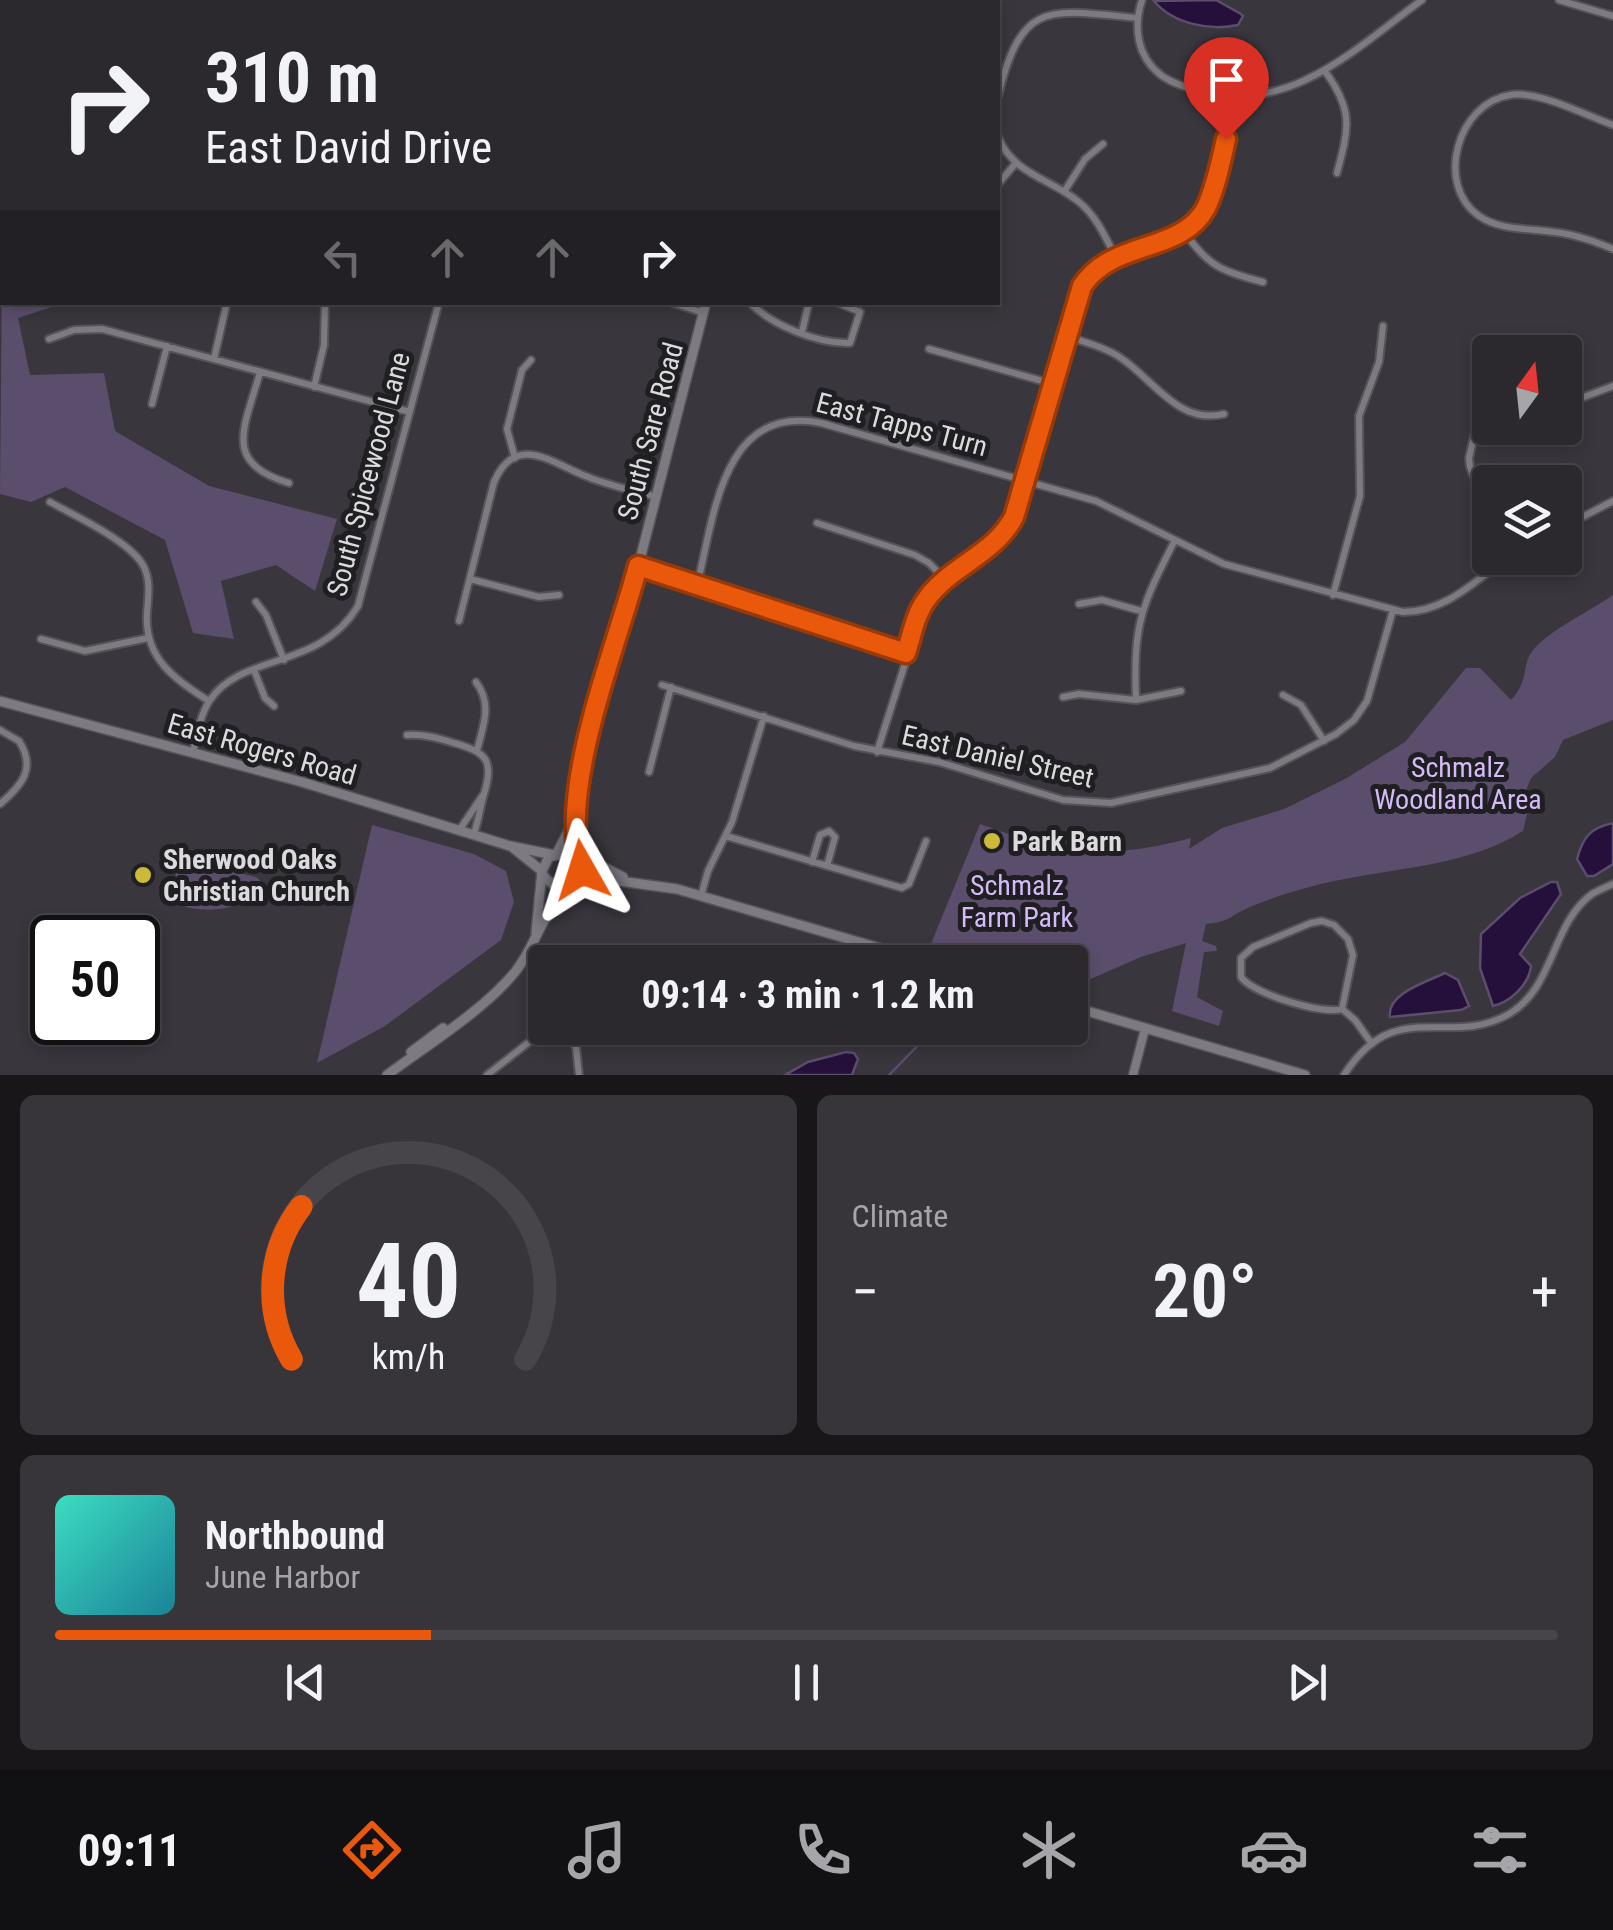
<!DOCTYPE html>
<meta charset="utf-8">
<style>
body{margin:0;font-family:"Roboto Condensed",sans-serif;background:#37343a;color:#f1f3f6;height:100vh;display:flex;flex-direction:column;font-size:38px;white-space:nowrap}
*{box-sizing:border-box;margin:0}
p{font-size:32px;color:#a6a6aa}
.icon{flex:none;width:55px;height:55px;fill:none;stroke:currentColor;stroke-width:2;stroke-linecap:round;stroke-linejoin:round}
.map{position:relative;height:1075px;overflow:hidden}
.side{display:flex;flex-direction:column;gap:20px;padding:20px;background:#181619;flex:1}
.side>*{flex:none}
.hud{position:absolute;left:0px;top:0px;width:1000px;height:305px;box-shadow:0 5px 15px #0003,0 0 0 2px #47444a;background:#2b282e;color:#f1f3f6;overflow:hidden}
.needle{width:65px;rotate:15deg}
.buttons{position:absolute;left:1472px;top:335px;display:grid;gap:20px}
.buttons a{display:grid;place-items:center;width:110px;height:110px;border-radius:10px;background:#2b282e;box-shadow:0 5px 15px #0003,0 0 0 2px #47444a;font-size:50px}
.speed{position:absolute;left:30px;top:915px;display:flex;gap:20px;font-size:50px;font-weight:700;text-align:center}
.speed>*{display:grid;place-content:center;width:130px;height:130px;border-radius:50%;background:#2b282e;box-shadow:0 5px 15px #0003,0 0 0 2px #47444a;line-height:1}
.speed .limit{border:5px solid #111;border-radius:15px;background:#fff;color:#111}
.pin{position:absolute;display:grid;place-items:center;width:85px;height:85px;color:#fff;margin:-102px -42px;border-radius:50% 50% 50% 0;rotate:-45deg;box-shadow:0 0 10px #0007}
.pin .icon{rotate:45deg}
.me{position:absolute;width:110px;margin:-55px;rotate:354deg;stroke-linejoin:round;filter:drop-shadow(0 0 8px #0008)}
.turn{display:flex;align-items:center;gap:35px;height:210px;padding:0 40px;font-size:45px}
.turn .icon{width:130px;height:130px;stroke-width:2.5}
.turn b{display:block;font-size:70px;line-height:85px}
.lanes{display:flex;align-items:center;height:95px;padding:0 40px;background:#0003;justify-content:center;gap:50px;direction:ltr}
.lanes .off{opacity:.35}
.big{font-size:75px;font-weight:700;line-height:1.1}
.side .tile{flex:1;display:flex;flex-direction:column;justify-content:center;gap:15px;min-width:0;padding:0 35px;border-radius:15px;background:#37343a}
.side .dial{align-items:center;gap:0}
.dial svg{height:260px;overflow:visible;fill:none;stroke:#47444a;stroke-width:7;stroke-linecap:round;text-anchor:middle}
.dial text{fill:#f1f3f6;stroke:none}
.song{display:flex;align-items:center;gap:30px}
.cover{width:120px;height:120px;border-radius:15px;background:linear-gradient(135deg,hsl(170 70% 55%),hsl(190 70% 35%))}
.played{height:10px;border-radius:5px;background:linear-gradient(90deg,#ea580c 25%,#47444a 25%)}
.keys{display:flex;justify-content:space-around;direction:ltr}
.heat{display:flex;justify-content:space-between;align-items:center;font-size:55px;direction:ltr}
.side .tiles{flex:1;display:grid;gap:20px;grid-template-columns:1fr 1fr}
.tile:last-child{grid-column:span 2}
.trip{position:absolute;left:528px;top:945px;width:560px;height:100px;border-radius:10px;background:#2b282e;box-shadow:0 5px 15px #0003,0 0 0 2px #47444a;font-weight:700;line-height:100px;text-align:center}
.dock{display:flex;height:160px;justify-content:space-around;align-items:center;background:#111012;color:#a6a6aa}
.dock .icon{width:70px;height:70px}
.dock .selected{color:#ea580c}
.dock b{font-size:45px;color:#f1f3f6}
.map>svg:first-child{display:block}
</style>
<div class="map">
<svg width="1613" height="1075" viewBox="0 0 1613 1075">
<rect width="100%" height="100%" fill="#39363d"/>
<!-- green -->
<path fill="#5b4e6c" d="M2,264v38l62,1 -46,15 12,57 74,-2 11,58 94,55 128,33 -22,72 -39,-26 -55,16 13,58 -41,-6 -28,-93 -100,-53 -34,15 -31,-8z
M1613,595v125l-50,20 -8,17 -24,21 -6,15 2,21 -4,17c-59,39 -150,37 -217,57 -19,5 -40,12 -58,20 -19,8 -18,14 -42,16l-4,17 14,5 1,5 -13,1 -7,45 26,14 -4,15 -47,-15 14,-68 -45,14 -71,31v-26h-124l-20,-6 54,-132c83,30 123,37 211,14l-2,11 33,-21 62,-19 61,-30 60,-37 61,-74h14l31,32c19,-20 10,-35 22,-50 17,-20 57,-39 80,-55z
M372,825l102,29 32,17 8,31 -13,38 -116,86 -68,37z
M183,858l73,19 5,4c-18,30 -45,32 -75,26l1,-7 -15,-3 4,-25z"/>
<!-- water -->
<path fill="#25103b" stroke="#5c4d6c" stroke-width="2.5" d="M1216,0l25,14 2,2 -5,9c-28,6 -65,-1 -84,-24z
M1613,823v41l-19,12h-7l-10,-17c6,-22 13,-31 36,-36z
M1551,882h6l4,12 -41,60 11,12c-2,19 -21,36 -38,40l-13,-38 1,-34 39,-36z
M1445,973l13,7 11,26 -8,4 -71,7c-4,-23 36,-35 55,-44z
M846,1052l8,1 4,6 -6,16h-67l23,-13z"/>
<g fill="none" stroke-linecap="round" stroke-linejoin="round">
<!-- stream -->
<path stroke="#5c4d6c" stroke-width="2.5" d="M581,2v-2
M0,279l2,-1
M1043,856l17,13 4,14 23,24 -2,10 15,4 24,-4 13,-15 41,13 4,-6 9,3 3,-8 9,-2 10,2 9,-16 21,-2 9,-11 67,-18 28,-22 21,-2 9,-13 6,-42 14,-1 27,21 18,6 6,-17 -3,-24 10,-7 34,11 22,-13 26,-24 -4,-43 4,-18 -2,-11 21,-5 7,20 17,11 24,-34h9
M998,962l9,-6 25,1 3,-6 -3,-3 6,-8 13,4 6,-8 13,-3 13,-14
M889,1075l46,-47"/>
<!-- minor casing -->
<g stroke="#555258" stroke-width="10">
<path id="minor" d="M89,0v2
M223,0l1,2
M338,0l3,2
M1142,0c-9,28 -5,57 20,76 13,9 28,12 43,16 87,21 152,-45 217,-92
M1559,0l54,16
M454,2v-2
M1324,70c30,40 25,58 13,103
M998,96c24,-96 49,-87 139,-78
M1613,125c-28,-10 -75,-35 -103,-30 -52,8 -76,89 -31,121 22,15 50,12 75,16 20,2 40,9 59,17
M998,137c16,38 52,41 81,65 17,14 26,34 36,54
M0,146l2,1
M998,184l17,-20
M1064,192l21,-33 18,-15
M1184,231c23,35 39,41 79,51
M670,302l34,11
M749,302c22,23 69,42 101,41l10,-31 -24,-10
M802,332l7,-30
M1066,336c18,6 36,10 52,20 35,22 59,69 106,58
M49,339l25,-9 28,-1 308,83
M929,349l124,35
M1494,352l3,-12
M214,359l13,-57
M1490,368l-21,90 1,9 20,50
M260,372c-14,53 -40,91 29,111
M314,387l10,-42 1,-43
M152,404l15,-58
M1565,404l48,-18
M1478,415l12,3
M515,458l-8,-29 15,-59 9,-10
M50,502c25,14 82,40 94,65 7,15 4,30 3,46 -3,45 28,67 62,88
M817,523l98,32 14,8 17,17
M1565,526l48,-25
M638,567l269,86
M470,579l69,18 20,-2
M697,586c17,-69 25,-183 124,-163l275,78 128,63 179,48c42,0 71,-30 104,-54
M1333,595l27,-99 -1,-80 20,-54 4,-36
M256,602l10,13 18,45
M1079,604l23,-4 39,11
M459,621l35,-139c22,-51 59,-18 94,-5 22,9 45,13 68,20
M41,639l44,12 63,-13
M254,670l11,28 9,8
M476,682c17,23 7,43 1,69
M662,685l192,61 85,16 124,38 48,3 159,-35 66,-34 18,-14 13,-19 26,-91
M1283,695l18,10 23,36
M1063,697l16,-3 57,6 45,-9
M1136,700c-3,-76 5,-93 39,-160
M0,730l19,11c18,28 2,45 -19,63
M407,735c17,-1 31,3 47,8 34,9 40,19 30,51 -4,13 -5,26 -10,39
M193,752c4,-17 7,-37 17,-52 31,-47 110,-30 148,-94l81,-304
M877,752l47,-148c24,-36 69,-48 90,-87l68,-231c22,-35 59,-35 94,-50 43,-20 51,-97 54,-140
M649,772l22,-85
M460,829l23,-34
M726,836l176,52 7,-4 17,-43
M812,862l8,-27 9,-4 6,6 -8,29
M701,896l7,-25 24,-49 32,-106
M1342,1009c-19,6 -89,-15 -101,-32v-19l12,-11 58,-24 11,-2 12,4 14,14 5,16 -11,54 13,11 17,24
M560,1028l16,19 3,28
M487,1075l60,-47
M1344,1075c52,-81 104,-26 165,-61 46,-27 42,-90 83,-120 6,-4 15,-7 21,-10"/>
</g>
<!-- tertiary casing -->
<g stroke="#555258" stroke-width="11">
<path id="tertiary" d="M1133,1075l12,-46"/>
</g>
<!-- secondary casing -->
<g stroke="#555258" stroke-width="12">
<path id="secondary" d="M769,2v-2
M0,701l302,81 208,64 44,9
M579,843l15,19 29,15
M512,847l30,24
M557,853l15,-29 27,-128 36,-117 71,-277
M542,874c19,25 43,11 70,9
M536,933l6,-62 7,-14 18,-4 25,20 13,6 72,10 250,73
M1070,1006l235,69
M411,1052l32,-24
M387,1075c40,-30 96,-64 128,-103 22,-27 26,-61 55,-84"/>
</g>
<!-- minor -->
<use href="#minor" stroke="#7d7a82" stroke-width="6"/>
<!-- tertiary -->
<use href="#tertiary" stroke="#7d7a82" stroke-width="8"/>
<!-- secondary -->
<use href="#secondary" stroke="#7d7a82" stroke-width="9"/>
</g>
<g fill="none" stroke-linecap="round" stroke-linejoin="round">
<!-- route casing -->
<g stroke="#983908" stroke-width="25">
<path id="route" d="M582,870c-26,-78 35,-224 56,-304l268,87c6,-18 9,-38 20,-53 24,-34 68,-45 88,-83l68,-231c31,-47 99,-32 124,-78 10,-21 15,-47 20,-69"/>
</g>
<!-- route -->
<use href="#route" stroke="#ea580c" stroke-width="18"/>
</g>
<!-- markers -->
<g fill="#ccb939" stroke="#1f1e21" stroke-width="4">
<circle cx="992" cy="841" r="10"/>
<circle cx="143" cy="875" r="10"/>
</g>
<g text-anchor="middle" stroke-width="10" stroke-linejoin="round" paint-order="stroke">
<!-- street labels -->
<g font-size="28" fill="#dcdadf" stroke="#1f1e21">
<text transform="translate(902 424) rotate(15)" y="10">East Tapps Turn</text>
<text transform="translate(650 431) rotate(-75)" y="10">South Sare Road</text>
<text transform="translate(368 474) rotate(-75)" y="10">South Spicewood Lane</text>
<text transform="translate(262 749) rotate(16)" y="10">East Rogers Road</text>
<text transform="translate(998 756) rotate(13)" y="10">East Daniel Street</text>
</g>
<!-- park labels -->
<g font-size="28" fill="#d4bbf8" stroke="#1f1e21">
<text x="1458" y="777">Schmalz<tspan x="1458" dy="32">Woodland Area</tspan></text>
<text x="1017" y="895">Schmalz<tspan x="1017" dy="32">Farm Park</tspan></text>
</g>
<!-- poi labels -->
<g font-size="28" font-weight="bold" fill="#dcdadf" stroke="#1f1e21" text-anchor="start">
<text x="1012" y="851">Park Barn</text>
<text x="163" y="869">Sherwood Oaks<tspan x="163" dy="32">Christian Church</tspan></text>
</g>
</g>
</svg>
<div class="buttons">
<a><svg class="needle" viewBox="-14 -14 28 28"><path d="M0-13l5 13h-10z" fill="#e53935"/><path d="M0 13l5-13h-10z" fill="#a6a6aa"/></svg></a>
<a><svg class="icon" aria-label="layers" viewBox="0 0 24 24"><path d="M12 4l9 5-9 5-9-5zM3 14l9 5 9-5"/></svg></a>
</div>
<div class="speed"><div class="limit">50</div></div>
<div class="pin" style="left:1226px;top:139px;background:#d93025"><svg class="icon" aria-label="arrive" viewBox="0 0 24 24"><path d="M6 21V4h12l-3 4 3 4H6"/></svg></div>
<svg class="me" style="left:582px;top:870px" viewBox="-20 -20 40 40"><path d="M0-17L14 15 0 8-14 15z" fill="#ea580c" stroke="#fff" stroke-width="4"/></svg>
<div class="trip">09:14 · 3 min · 1.2 km</div>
<div class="hud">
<div class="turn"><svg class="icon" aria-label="right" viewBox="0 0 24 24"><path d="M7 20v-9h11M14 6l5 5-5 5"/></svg><div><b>310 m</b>East David Drive</div></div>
<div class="lanes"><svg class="icon off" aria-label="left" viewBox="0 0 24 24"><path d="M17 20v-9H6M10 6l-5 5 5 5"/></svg><svg class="icon off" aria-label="ahead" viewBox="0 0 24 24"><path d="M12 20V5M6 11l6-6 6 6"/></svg><svg class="icon off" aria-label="ahead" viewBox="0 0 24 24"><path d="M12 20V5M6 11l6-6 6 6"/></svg><svg class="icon" aria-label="right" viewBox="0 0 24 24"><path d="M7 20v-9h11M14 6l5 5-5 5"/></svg></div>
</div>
</div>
<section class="side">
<div class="tiles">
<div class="tile dial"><svg viewBox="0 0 100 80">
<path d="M14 69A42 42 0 1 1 86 69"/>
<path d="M14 69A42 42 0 0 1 17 22" stroke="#ea580c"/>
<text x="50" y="56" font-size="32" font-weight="700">40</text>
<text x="50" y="72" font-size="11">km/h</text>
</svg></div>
<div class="tile"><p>Climate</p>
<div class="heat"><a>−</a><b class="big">20°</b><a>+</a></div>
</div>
<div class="tile">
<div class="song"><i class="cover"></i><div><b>Northbound</b><p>June Harbor</p></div></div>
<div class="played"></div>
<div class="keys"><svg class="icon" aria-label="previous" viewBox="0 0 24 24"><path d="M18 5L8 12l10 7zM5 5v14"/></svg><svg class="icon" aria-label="pause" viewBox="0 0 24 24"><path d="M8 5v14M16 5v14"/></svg><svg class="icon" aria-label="next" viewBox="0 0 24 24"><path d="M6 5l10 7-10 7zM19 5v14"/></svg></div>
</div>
</div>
</section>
<nav class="dock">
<b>09:11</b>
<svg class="icon selected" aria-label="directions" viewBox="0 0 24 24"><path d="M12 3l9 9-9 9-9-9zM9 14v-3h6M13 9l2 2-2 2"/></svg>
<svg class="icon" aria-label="music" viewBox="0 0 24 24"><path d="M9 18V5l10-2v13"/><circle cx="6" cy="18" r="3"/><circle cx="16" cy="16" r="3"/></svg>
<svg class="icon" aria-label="phone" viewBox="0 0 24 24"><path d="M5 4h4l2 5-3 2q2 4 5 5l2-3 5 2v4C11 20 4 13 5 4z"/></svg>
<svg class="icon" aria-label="climate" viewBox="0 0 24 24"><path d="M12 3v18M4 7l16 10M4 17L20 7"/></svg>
<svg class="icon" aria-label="car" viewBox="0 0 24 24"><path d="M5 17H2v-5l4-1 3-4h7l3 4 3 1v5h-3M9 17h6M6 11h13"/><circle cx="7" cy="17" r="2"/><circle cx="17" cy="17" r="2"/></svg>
<svg class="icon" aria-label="filters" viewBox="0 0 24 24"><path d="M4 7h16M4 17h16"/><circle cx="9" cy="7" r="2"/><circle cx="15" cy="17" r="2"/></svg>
</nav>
